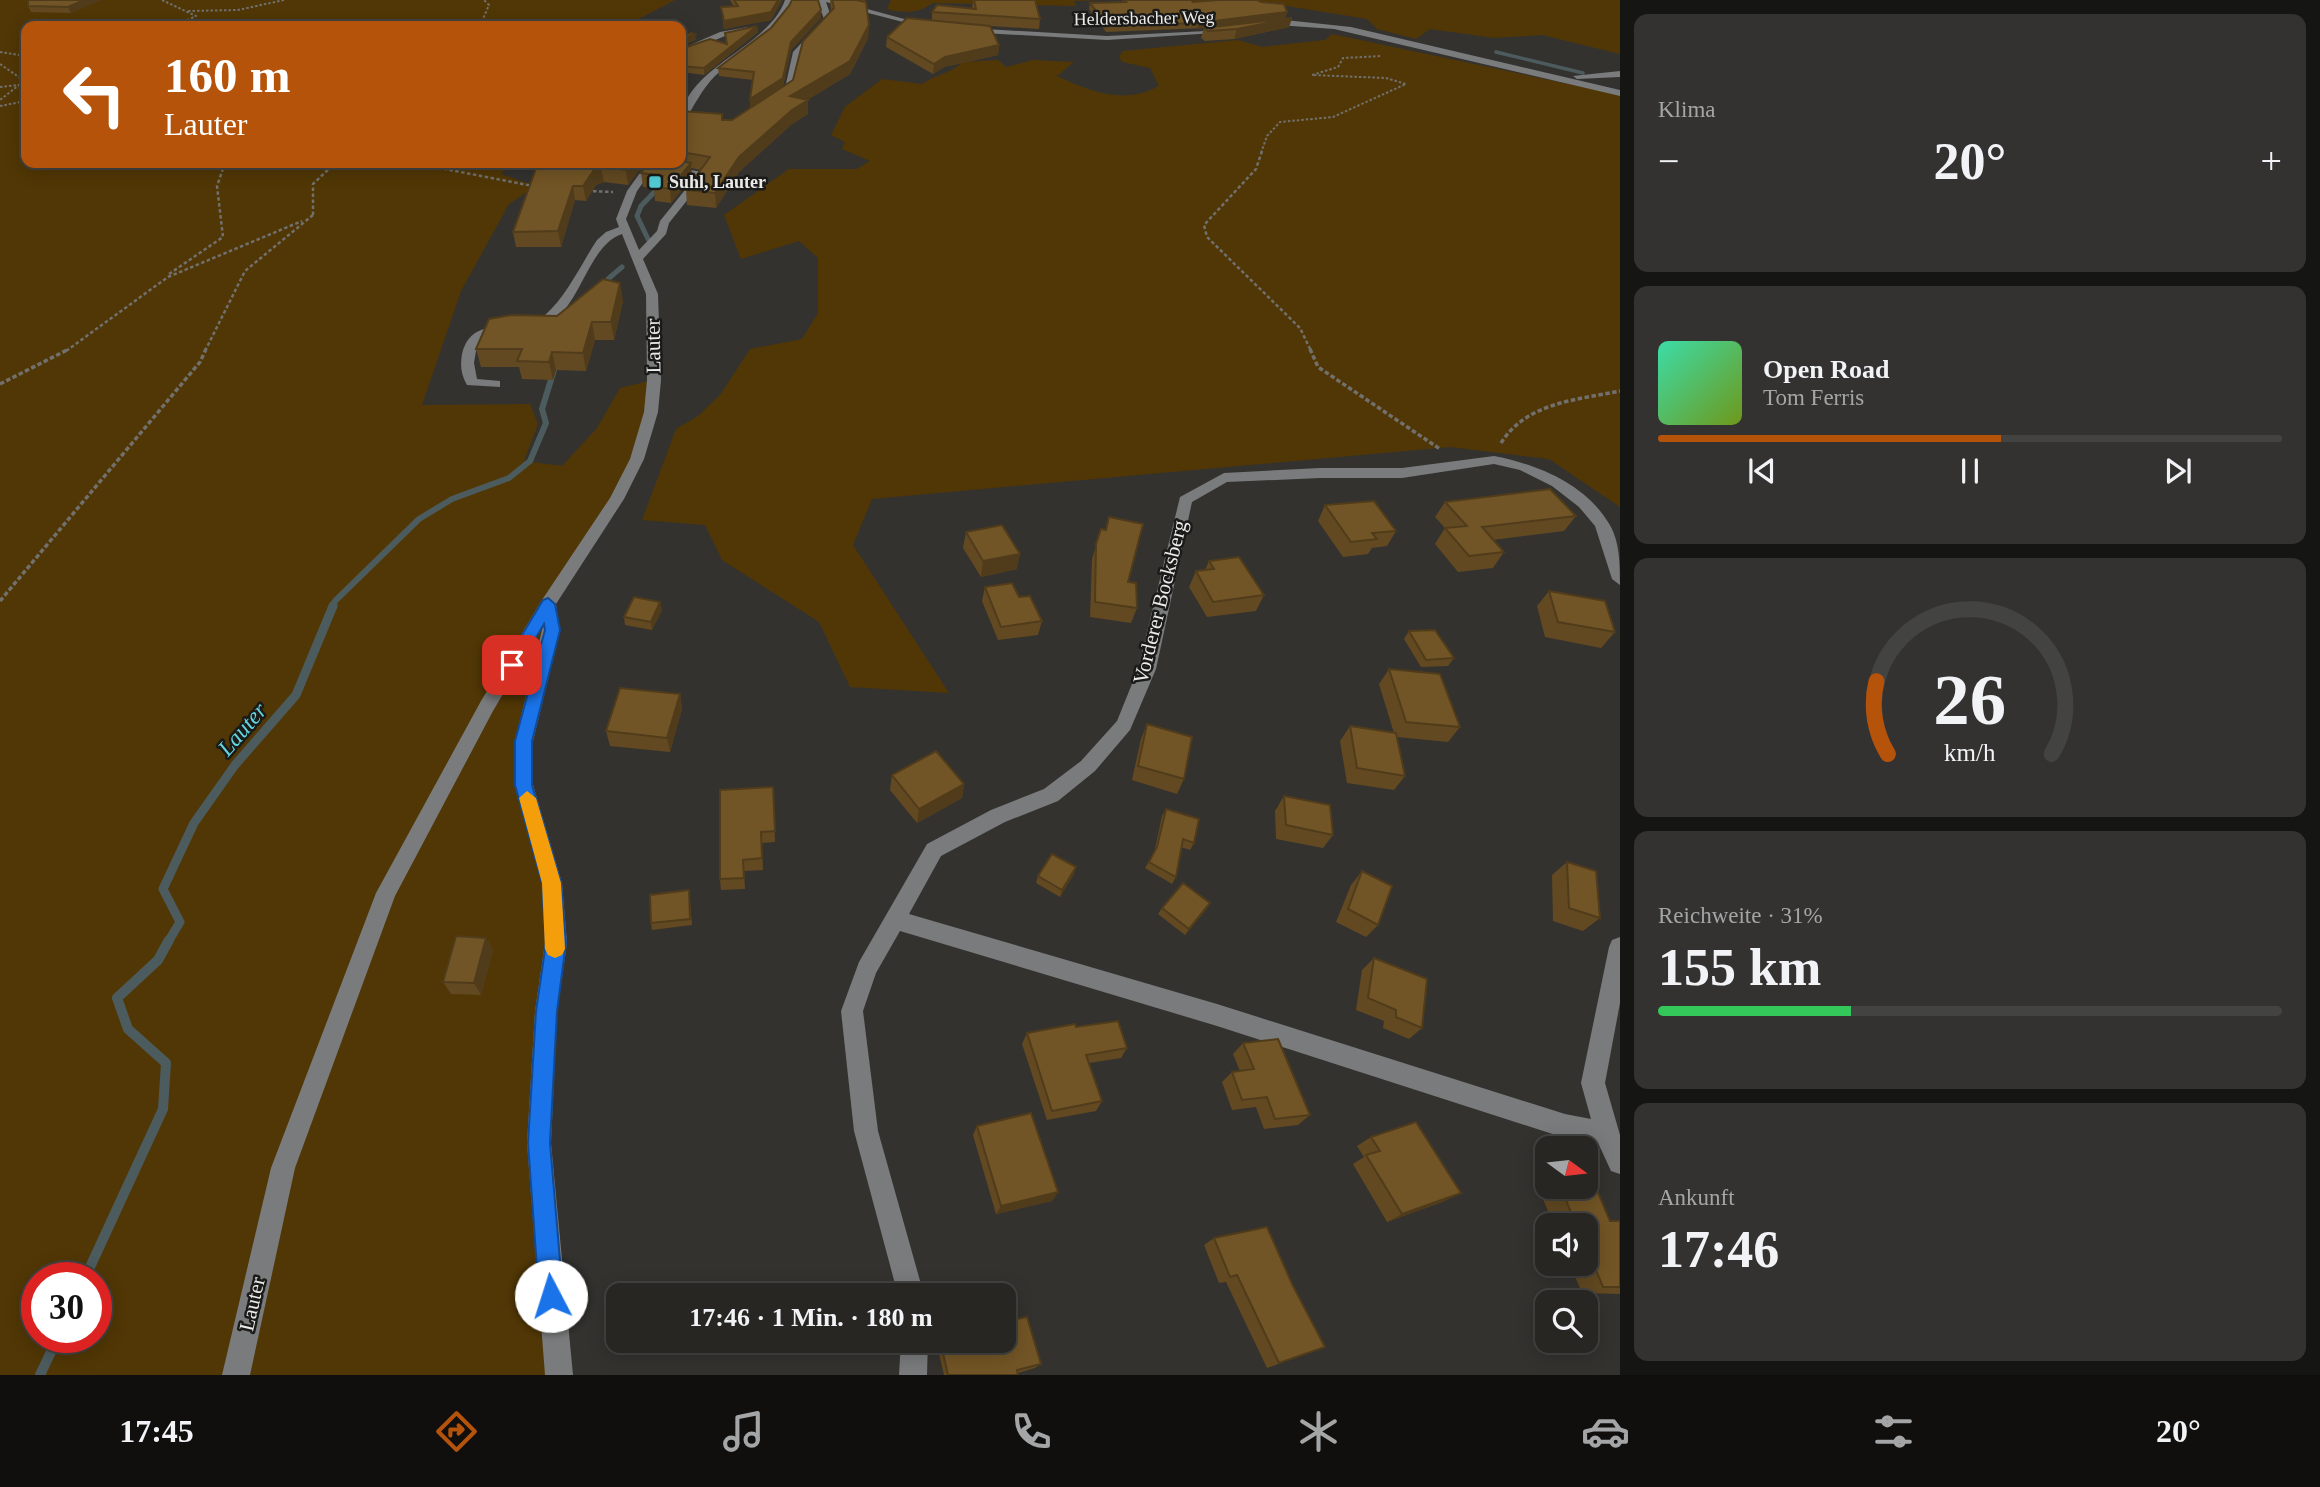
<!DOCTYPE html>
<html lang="de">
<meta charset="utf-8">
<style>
body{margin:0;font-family:Georgia,serif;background:#333230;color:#f1f3f6;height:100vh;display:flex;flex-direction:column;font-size:26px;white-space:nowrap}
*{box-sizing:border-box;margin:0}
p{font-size:23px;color:#a4a5a6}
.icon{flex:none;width:38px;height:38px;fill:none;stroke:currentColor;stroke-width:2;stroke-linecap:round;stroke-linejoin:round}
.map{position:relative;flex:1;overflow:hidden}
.side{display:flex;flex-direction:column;gap:14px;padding:14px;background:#151513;width:700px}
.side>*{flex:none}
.hud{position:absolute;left:21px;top:21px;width:665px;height:147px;border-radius:14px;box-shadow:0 4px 18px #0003,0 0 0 2px #434341;background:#b45309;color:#fff;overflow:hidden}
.needle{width:46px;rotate:105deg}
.buttons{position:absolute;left:1535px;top:1136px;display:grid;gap:14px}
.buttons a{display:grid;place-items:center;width:63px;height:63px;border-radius:14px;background:#272623;box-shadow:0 4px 18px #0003,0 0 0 2px #434341;font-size:35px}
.speed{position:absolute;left:21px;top:1262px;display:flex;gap:14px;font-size:35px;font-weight:700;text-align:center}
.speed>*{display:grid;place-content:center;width:91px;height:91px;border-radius:50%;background:#272623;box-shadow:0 4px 18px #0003,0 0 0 2px #434341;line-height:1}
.speed .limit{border:10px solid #d22;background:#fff;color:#111}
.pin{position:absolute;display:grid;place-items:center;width:60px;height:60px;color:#fff;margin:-30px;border-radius:14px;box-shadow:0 4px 10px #0006}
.me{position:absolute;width:77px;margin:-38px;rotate:355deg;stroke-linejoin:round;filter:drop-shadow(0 0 5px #0008)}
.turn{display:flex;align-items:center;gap:24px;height:147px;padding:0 28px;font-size:32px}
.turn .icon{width:91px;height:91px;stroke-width:2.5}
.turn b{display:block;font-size:49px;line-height:60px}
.big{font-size:52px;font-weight:800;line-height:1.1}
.side .widget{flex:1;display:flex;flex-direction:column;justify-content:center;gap:10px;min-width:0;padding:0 24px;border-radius:14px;background:#333230}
.side .dial{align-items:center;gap:0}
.dial svg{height:182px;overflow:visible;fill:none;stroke:#434341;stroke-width:7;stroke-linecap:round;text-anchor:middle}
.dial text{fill:#f1f3f6;stroke:none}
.song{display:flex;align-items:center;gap:21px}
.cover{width:84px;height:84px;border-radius:10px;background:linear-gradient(135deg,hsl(160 70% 55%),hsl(80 70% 35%))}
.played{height:7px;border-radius:4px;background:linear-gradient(90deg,#b45309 55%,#434341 55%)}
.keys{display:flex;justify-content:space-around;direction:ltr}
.heat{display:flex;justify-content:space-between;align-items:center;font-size:38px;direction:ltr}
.charge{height:10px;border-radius:5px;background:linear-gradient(90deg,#34c759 31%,#434341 0)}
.trip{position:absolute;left:606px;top:1283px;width:410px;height:70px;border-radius:14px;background:#272623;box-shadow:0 4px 18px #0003,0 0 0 2px #434341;font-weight:800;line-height:70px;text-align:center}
.dock{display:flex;height:112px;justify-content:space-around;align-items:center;background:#100f0e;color:#a4a5a6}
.dock .icon{width:49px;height:49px}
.dock .active{color:#b45309}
.dock b{font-size:32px;color:#f1f3f6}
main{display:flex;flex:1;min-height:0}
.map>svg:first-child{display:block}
</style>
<main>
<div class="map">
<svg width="1620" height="1375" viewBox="0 0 1620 1375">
<rect width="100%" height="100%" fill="#34322f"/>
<!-- green -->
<path fill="#513705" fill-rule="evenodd" d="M0,0h675l-50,26h-599v137h484l-9,11 35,12 -27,18 -48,87 -39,114 108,-1 8,20 -14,37 38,5 35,-38 23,-40 34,-8 -17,79 -89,145 -24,137 28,142 -6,128 13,364h-559zM37,1278h59v59h-59z
M891,0h214l-31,1 2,5 -144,-3c-12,11 -30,10 -45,6z
M1134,0h486v54l-78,-19 -48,3 -64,-9 -14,10 -39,-10 -10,-10 -111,-18h-56l-14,5z
M1332,34l288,61v412l-71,-48 -99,-12 -578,52 -19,46 96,148 -99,-6 -31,-65 -97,-62 -17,-35 -63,-5 34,-91 22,-13 22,-21 30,-46 52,-10 16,-26v-55l-19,-17 -58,18 -17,-44 65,-46h68l13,-8 -28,-12 3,-7 -14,-7 14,-28 37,-28 40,5c12,-9 31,-11 40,-22l36,-2 8,7 27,-7 41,2 -17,14c34,16 67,29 102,10l-9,-18 -28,-6 -3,-5 4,-6 115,-11 24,7 63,-7z"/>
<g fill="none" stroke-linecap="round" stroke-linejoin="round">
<!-- stream-far4 -->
<path stroke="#4c5c5e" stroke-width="3.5" d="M1496,52l87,21"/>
<!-- stream-far3 -->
<path stroke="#4c5c5e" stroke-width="5" d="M648,239l-11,-23 4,-10 21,-22
M603,290l5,-11 14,-12"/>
<!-- stream-far2 -->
<path stroke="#4c5c5e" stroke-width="6" d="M332,608l3,-7 84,-82 33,-20 57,-21 21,-17 16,-38 -4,-14 12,-39"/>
<!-- stream-far1 -->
<path stroke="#4c5c5e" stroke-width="9" d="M168,942l12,-20 -17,-33 31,-66 41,-58 61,-70 37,-89"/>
<!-- stream -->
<path stroke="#4c5c5e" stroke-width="10" d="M85,1278l78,-169 3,-46 -38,-34 -11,-31 41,-38 11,-20
M40,1375l18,-38"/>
<!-- path-far2 -->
<path stroke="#71706d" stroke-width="2" stroke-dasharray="2.5 2" stroke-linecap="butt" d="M162,0l34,16 -21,10
M188,11l50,-1 46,-10
M480,26l9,-21 -5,-5
M0,52l26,4
M0,64l26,18
M0,87l19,-2 -19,15
M0,106l26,-5
M1261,153l6,-17 13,-14 53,-5 73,-33 -20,-6 -74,-3 26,-8 5,-9 39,-2"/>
<!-- path-far1 -->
<path stroke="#71706d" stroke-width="2.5" stroke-dasharray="3.5 2.5" stroke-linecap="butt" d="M1262,151l-6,18 -52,56 3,12 93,91 11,23
M414,163l119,23
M587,191l26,1
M313,215v-31l22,-21
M169,274l54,-37 -6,-51 8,-23
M66,351l102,-74 134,-56
M205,351l40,-80 68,-56"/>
<!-- path -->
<path stroke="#71706d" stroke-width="3.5" stroke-dasharray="4.5 2.5" stroke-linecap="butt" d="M1310,349l8,18 122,82
M0,384l69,-35
M1501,443c26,-41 76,-43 119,-52
M0,601l200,-239 6,-13"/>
<!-- minor -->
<path fill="#797b7c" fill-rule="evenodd" d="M785,0h8c-13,37 -51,52 -78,76 -13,13 -21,30 -31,46l-3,1c0,-55 87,-74 104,-123z
M817,0h17l96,26 -4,2 -100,-26 6,17c-9,11 -23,21 -30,33 -9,15 -1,49 -27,48v-4l10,-8 8,-36 31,-33z
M1285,20l66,7 269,63v6l-286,-67 -70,-5z
M748,27l3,4 -26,5 -44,18v-5l39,-17z
M968,28l139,8 119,-6 4,2 -123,8 -142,-8z
M1620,71v6l-43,2 -4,-3z
M647,163h10l-20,28 -11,28 13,31 18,-19 3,-10 37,-46 -31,-5v-4l43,7 -40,50 -3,11 -23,25 15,35 3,86 -3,32 -14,47 -20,40 -68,105 4,26 -27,111v44l29,98 5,60 -10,68 -6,132 22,232h-28l-18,-232 8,-132 10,-68 -3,-60 -27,-98v-44l28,-115 -50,85 -98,185 -100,272 -45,207h-28l49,-207 105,-275 105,-192 61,-101 68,-102 20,-39 14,-47 3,-32 -1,-86 -24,-60c-34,11 -41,73 -74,90 -22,11 -53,0 -71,21l-3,18 3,16 23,2v6l-33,-2c-6,-10 -7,-20 -5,-31 10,-43 58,-18 83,-39 22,-19 36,-51 52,-75l9,-8 13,-5 -3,-8 11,-28z
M1494,456c42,8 90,27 114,66 12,18 12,42 12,63l-8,-6 -17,-53 -16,-19 -27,-21 -32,-16 -26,-6 -92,14h-82l-93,4 -35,20 -36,167 -26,61 -35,41 -37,30 -53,21 -64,34 -32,58 308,90 348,110 26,5 -10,-36 28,-136 3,-7 8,-3v66l-15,80 15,52v39l-9,-3 -12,-26 -34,-7 -348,-112 -317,-95 -24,42 -13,38 15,120 46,164h-26l-44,-164 -13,-120 18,-49 68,-118 64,-34 53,-21 37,-28 36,-40 21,-52 42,-172 44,-24 96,-5h82z
M901,1340h27l-1,35h-28z"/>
</g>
<!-- wall -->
<path fill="#624921" d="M28,0h73l-30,13 -40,-1 -3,-6z
M730,0h52l-11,20 -47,9 -3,-22h13z
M830,0h35l4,25 -1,13 -18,36 -43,26 1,14 -16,10 -53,48 -23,36 -29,-3 -1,-15 15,-20 -10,-2 1,9 -21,26 -16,-2 -1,-13 -11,-1 -2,-14 40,-10v-52l41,9h10l18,-12 3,-28 -34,-4 -1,-8 103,-58v8l-30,32 -8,36 10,-6 38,-69z
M973,0h62l5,19 -1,10 -49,-3 9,19 -1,10 -54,12 -11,7 -47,-27 1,-10 45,-17v-8l40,-3z
M1123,0h68l2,2h68l26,10 -2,6h7l-3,9 -55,12 -29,2 -4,-3 3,-10 -98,4 -17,-23 1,-6 32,-1z
M757,26l1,6 -54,43 -23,-3v-23l45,-5 -1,-11z
M538,163h107l-17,22 -24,-3 -8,3 -10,16 -11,-1 -14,47h-45l-3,-15z
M623,301l-9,39h-19l-9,31 -30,-1 -3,10 -31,-1 -3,-12h-38l-5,-18 81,-33z
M1445,502l131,14 -12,15 -71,9 11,12 -11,16 -35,4 -23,-28 10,-16 -10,-11z
M1325,505l71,26 -9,15 -15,2 -4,6 -25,3 -25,-36z
M1101,529l27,53 9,26 -6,15 -41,-6 2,-58z
M966,532l51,37 -36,8 -18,-29z
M1209,561l55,34 -8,16 -49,6 -18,-30 7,-16 9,-1z
M985,587l34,10 23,24 -4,14 -40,5 -16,-39z
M1549,591l66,41 -14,16 -56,-11 -8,-31z
M662,610l-10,20 -27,-5 -1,-8z
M1409,631l45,27 -6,8 -27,1 -17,-28z
M1389,669l71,58 -12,15 -51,-5 8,39 -11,14 -47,-7 -7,-42 10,-15 44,7 -15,-49z
M680,694l2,15 -12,43 -60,-6 -4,-15z
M1147,724l37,55 -7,15 -45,-14 9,-41z
M892,775l72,9 -2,14 -45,25 -27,-33z
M773,787l2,55 -13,1 1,27 -19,1 1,18 -24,1 -1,-11z
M1284,796l49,39 -10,13 -47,-9 -1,-28z
M1166,809l28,34 -4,7 -9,-3 -5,30 -4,7 -27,-16 9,-15 8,-37z
M1567,862l33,56 -17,13 -30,-10 -1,-46z
M1362,871l16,54 -12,12 -30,-15 15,-37z
M1074,874l-14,23 -24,-14 2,-7z
M689,890l3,35 -40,5 -1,-7z
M1162,908l44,2 -21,25 -27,-21z
M486,938l7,12 -12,45 -30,-1 -8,-12z
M1374,958l48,70 -13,11 -26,-11 1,-7 -28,-11 6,-40z
M1076,1027l51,21 -6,10 -32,5 13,38 -6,10 -49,9 -25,-76 5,-11z
M1243,1043l67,72 -12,10 -34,4 -8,-22 -24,3 -10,-28 10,-10 8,-1 -7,-17z
M977,1126l81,66 -6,9 -56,13 -23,-79z
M1371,1137l74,64 -58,21 -34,-58 11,-7 -7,-11z
M1562,1190l48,31h10v73l-38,-1 -12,-29h16v-39h-32l-11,-26z
M1214,1238l78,46 33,63 -58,21 -41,-86 -7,1 -15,-38z
M937,1340h66l38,24 -6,4 -17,5v2h-74l-8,-33z"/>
<!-- shaded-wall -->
<path fill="#503c1b" d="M84,0h17l-30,13 -3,-6z
M778,0h4l-11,20 -47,9v-8z
M821,10v8l-30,32 -8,36 -33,22v-9l41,-57z
M1287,12l-2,6 -88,11 1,-6z
M1292,18l-3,9 -55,12 3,-10z
M869,25l-1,13 -18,36 -59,36 -1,-14z
M757,26l1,6 -54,43v-7z
M695,34l1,6 -15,6v-6z
M999,45l-1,10 -54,12 -11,7 1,-10 11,-7z
M808,100v14l-16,10 -53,48 -23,36 -1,-15 24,-36 53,-47z
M632,163h13l-17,22 -2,-15z
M691,163l1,14 -21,26 -1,-14z
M601,167l3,15 -8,3 -10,16 -3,-15 11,-16z
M573,186l2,14 -14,47 -3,-16z
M620,283l3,18 -9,39 -3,-18z
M592,322l3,18 -9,31 -3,-18z
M552,352l4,18 -3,10 -4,-18z
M1020,554l-3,15 -36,8 2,-16z
M660,602l2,8 -10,20 -1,-8z
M680,694l2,15 -12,43 -3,-14z
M964,784l-2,14 -45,25 2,-14z
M1076,867l-2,7 -14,23 2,-7z
M1210,903l-4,7 -21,25 4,-6z
M486,938l7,12 -12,45 -7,-12z
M1058,1192l-6,9 -56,13 5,-8z
M1461,1193l-16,8 -58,21 15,-8z"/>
<!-- building -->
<path fill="#725526" stroke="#503c1b" stroke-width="2" d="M28,0h56l-16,7 -40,-1z
M734,0h44l-7,12 -47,9 -3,-14 17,-1z
M792,0h26l3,10 -30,32 -8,36 -33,21 4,-27 -36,-4 53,-40 18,-22z
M832,0h24l10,2 3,23 -19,36 -60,35 18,4 -16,10 -53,47 -24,36 -29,-3 24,-33 -29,-5v-41l41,3v6h10l61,-40 10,-39 31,-33z
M974,0h61l5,19 -108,-7 5,-7 39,4z
M1124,0h67l2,2 26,-2h38l4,2 23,2 3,8 -89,11 -90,3 -18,-23 36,-1z
M907,18l83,8 9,19 -54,12 -11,7 -47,-27z
M1292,18l-55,11 -29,2 -4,-3z
M757,26l-53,42 -23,-2v-5l4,-3 -4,-1v-8l29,-10 17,5 -2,-11z
M691,33l4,1 -14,6v-3z
M681,161l10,2 -21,26 -16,-2 9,-11 -22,-3 8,-10h32z
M538,163h94l-6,7 -25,-3 -7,3 -11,16h-10l-15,45 -45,1z
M603,279l17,4 -9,39h-19l-9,31 -31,-1 -3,10 -32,-1 5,-12h-46l13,-30 23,-4 45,1z
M1550,489l26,27 -94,11 22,25 -35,4 -24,-28 22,-2 -22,-24z
M1374,501l22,30 -24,2 5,6 -26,3 -26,-37z
M1109,517l34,7 -15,58 8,1 1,25 -42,-6 1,-58 5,-15 5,1z
M1002,525l18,29 -37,7 -17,-29z
M1239,557l25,38 -51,7 -17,-31 18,-2 -5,-8z
M1012,583l7,14 11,-1 12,25 -41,6 -16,-40z
M1549,591l56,10 10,31 -57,-10z
M634,597l26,5 -9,20 -27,-5z
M1435,630l19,28 -28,2 -17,-29z
M1389,669l51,5 20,53 -54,-5z
M620,688l60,6 -13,44 -61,-7z
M1147,724l45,13 -8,42 -46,-13z
M1350,726l46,7 9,43 -48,-8z
M936,751l28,33 -45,25 -27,-34z
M773,787l2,44 -14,1 1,26 -19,2 1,18 -24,1v-89z
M1284,796l46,9 3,30 -47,-10z
M1166,809l33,10 -5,24 -11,-4 -7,38 -27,-15 8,-15z
M1052,854l24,13 -14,23 -24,-14z
M1567,862l29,9 4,47 -31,-10z
M1362,871l30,15 -14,39 -30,-16z
M1183,883l27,20 -21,26 -27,-21z
M689,890l1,29 -39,4 -1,-28z
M456,936l30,2 -12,45 -31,-1z
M1374,958l53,21 -5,49 -26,-11v-7l-28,-12z
M1118,1021l9,27 -41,7 16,46 -50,10 -25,-78 48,-9 1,3z
M1278,1039l32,76 -35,4 -8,-22 -25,3 -10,-28 22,-3 -11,-26z
M1031,1113l27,79 -57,14 -24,-80z
M1416,1122l45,71 -59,21 -36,-59 14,-4 -9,-14z
M1562,1190h35l13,31h10v66h-17l-17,-41v-21h-10z
M1267,1227l25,57 33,63 -46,16 -42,-88 -7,2 -16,-39z
M1027,1317l14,47 -24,6 1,5h-70l-8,-35h63v-18z"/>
<!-- route -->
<path fill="#1a73e8" stroke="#114b97" stroke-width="2" d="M548,598l7,6 5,26 -28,111v44l29,98 5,60 -9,68 -7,132 13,153 -4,9 -8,3 -9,-3 -3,-9 -11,-153 8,-132 10,-68 -4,-60 -27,-98v-44l30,-111 -1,-6 -27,45h-11l-2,-4 39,-65z"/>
<!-- slow -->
<path fill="#f59e0b" d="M527,791l9,7 25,85 4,66 -3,6 -7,3 -7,-3 -3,-6 -3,-66 -23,-85z"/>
<!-- markers -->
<rect fill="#52ccd6" stroke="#1a1a18" stroke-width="2.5" x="648" y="175" width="14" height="14" rx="3.5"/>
<g text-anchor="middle" stroke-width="5" stroke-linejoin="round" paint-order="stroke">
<!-- far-street labels -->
<g font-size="18" fill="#ecebe9" stroke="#1a1a18">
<text transform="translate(1144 18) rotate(-1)" y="6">Heldersbacher Weg</text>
</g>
<!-- far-poi labels -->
<g font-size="18" font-weight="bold" fill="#ecebe9" stroke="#1a1a18" text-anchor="start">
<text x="669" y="188">Suhl, Lauter</text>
</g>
<!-- street labels -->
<g font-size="21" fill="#ecebe9" stroke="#1a1a18">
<text transform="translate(653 346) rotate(-91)" y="7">Lauter</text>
<text transform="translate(1160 602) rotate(-76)" y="7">Vorderer Bocksberg</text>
<text transform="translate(252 1304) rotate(-77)" y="7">Lauter</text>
</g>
<!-- water labels -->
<g font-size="23" font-style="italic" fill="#64d6e0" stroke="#1a1a18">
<text transform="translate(242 729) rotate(-49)" y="8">Lauter</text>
</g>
</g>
</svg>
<div class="buttons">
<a><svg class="needle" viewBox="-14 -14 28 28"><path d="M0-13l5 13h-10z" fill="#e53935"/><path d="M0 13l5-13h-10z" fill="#a4a5a6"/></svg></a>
<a><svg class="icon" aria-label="sound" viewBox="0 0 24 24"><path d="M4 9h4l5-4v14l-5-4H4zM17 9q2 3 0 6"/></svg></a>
<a><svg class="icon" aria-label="search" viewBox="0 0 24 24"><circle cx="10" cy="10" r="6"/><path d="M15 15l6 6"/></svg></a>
</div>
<div class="speed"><div class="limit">30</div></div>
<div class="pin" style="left:512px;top:665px;background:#d93025"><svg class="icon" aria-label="arrive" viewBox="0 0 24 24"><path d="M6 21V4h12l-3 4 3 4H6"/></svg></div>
<svg class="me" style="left:551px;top:1296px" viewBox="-20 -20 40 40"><circle r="19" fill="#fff"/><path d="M0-13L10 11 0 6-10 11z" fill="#1a73e8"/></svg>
<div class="trip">17:46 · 1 Min. · 180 m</div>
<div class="hud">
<div class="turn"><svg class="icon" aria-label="left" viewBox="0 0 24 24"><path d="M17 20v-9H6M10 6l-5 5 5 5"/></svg><div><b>160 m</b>Lauter</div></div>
</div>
</div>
<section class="side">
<div class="widget"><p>Klima</p>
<div class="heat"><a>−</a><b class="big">20°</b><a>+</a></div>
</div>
<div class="widget">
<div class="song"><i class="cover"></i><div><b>Open Road</b><p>Tom Ferris</p></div></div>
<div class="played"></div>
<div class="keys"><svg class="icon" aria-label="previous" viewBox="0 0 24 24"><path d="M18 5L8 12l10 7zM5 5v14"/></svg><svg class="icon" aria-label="pause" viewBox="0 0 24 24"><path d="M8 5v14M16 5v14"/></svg><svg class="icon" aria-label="next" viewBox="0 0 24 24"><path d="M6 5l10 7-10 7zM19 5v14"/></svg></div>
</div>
<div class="widget dial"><svg viewBox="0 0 100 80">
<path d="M14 69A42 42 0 1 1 86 69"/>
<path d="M14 69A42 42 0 0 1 9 37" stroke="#b45309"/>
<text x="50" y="56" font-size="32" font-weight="700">26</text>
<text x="50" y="72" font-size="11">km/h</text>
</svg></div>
<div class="widget"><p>Reichweite · 31%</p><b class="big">155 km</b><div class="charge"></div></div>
<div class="widget"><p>Ankunft</p><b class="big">17:46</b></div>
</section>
</main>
<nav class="dock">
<b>17:45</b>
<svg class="icon active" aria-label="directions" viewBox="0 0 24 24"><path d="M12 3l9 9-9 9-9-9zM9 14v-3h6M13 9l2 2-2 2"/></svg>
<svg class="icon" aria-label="music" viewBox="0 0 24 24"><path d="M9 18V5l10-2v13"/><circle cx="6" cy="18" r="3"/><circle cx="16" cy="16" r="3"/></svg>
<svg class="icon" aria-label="phone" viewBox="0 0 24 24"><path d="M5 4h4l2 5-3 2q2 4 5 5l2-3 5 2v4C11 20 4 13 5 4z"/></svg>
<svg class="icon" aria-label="climate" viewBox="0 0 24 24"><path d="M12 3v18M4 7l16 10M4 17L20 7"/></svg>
<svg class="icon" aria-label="car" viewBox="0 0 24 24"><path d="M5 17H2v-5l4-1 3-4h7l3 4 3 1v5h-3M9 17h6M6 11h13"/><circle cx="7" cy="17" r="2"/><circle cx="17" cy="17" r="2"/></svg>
<svg class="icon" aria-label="filters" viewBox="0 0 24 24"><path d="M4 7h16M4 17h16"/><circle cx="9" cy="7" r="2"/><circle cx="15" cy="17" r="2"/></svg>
<b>20°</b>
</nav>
